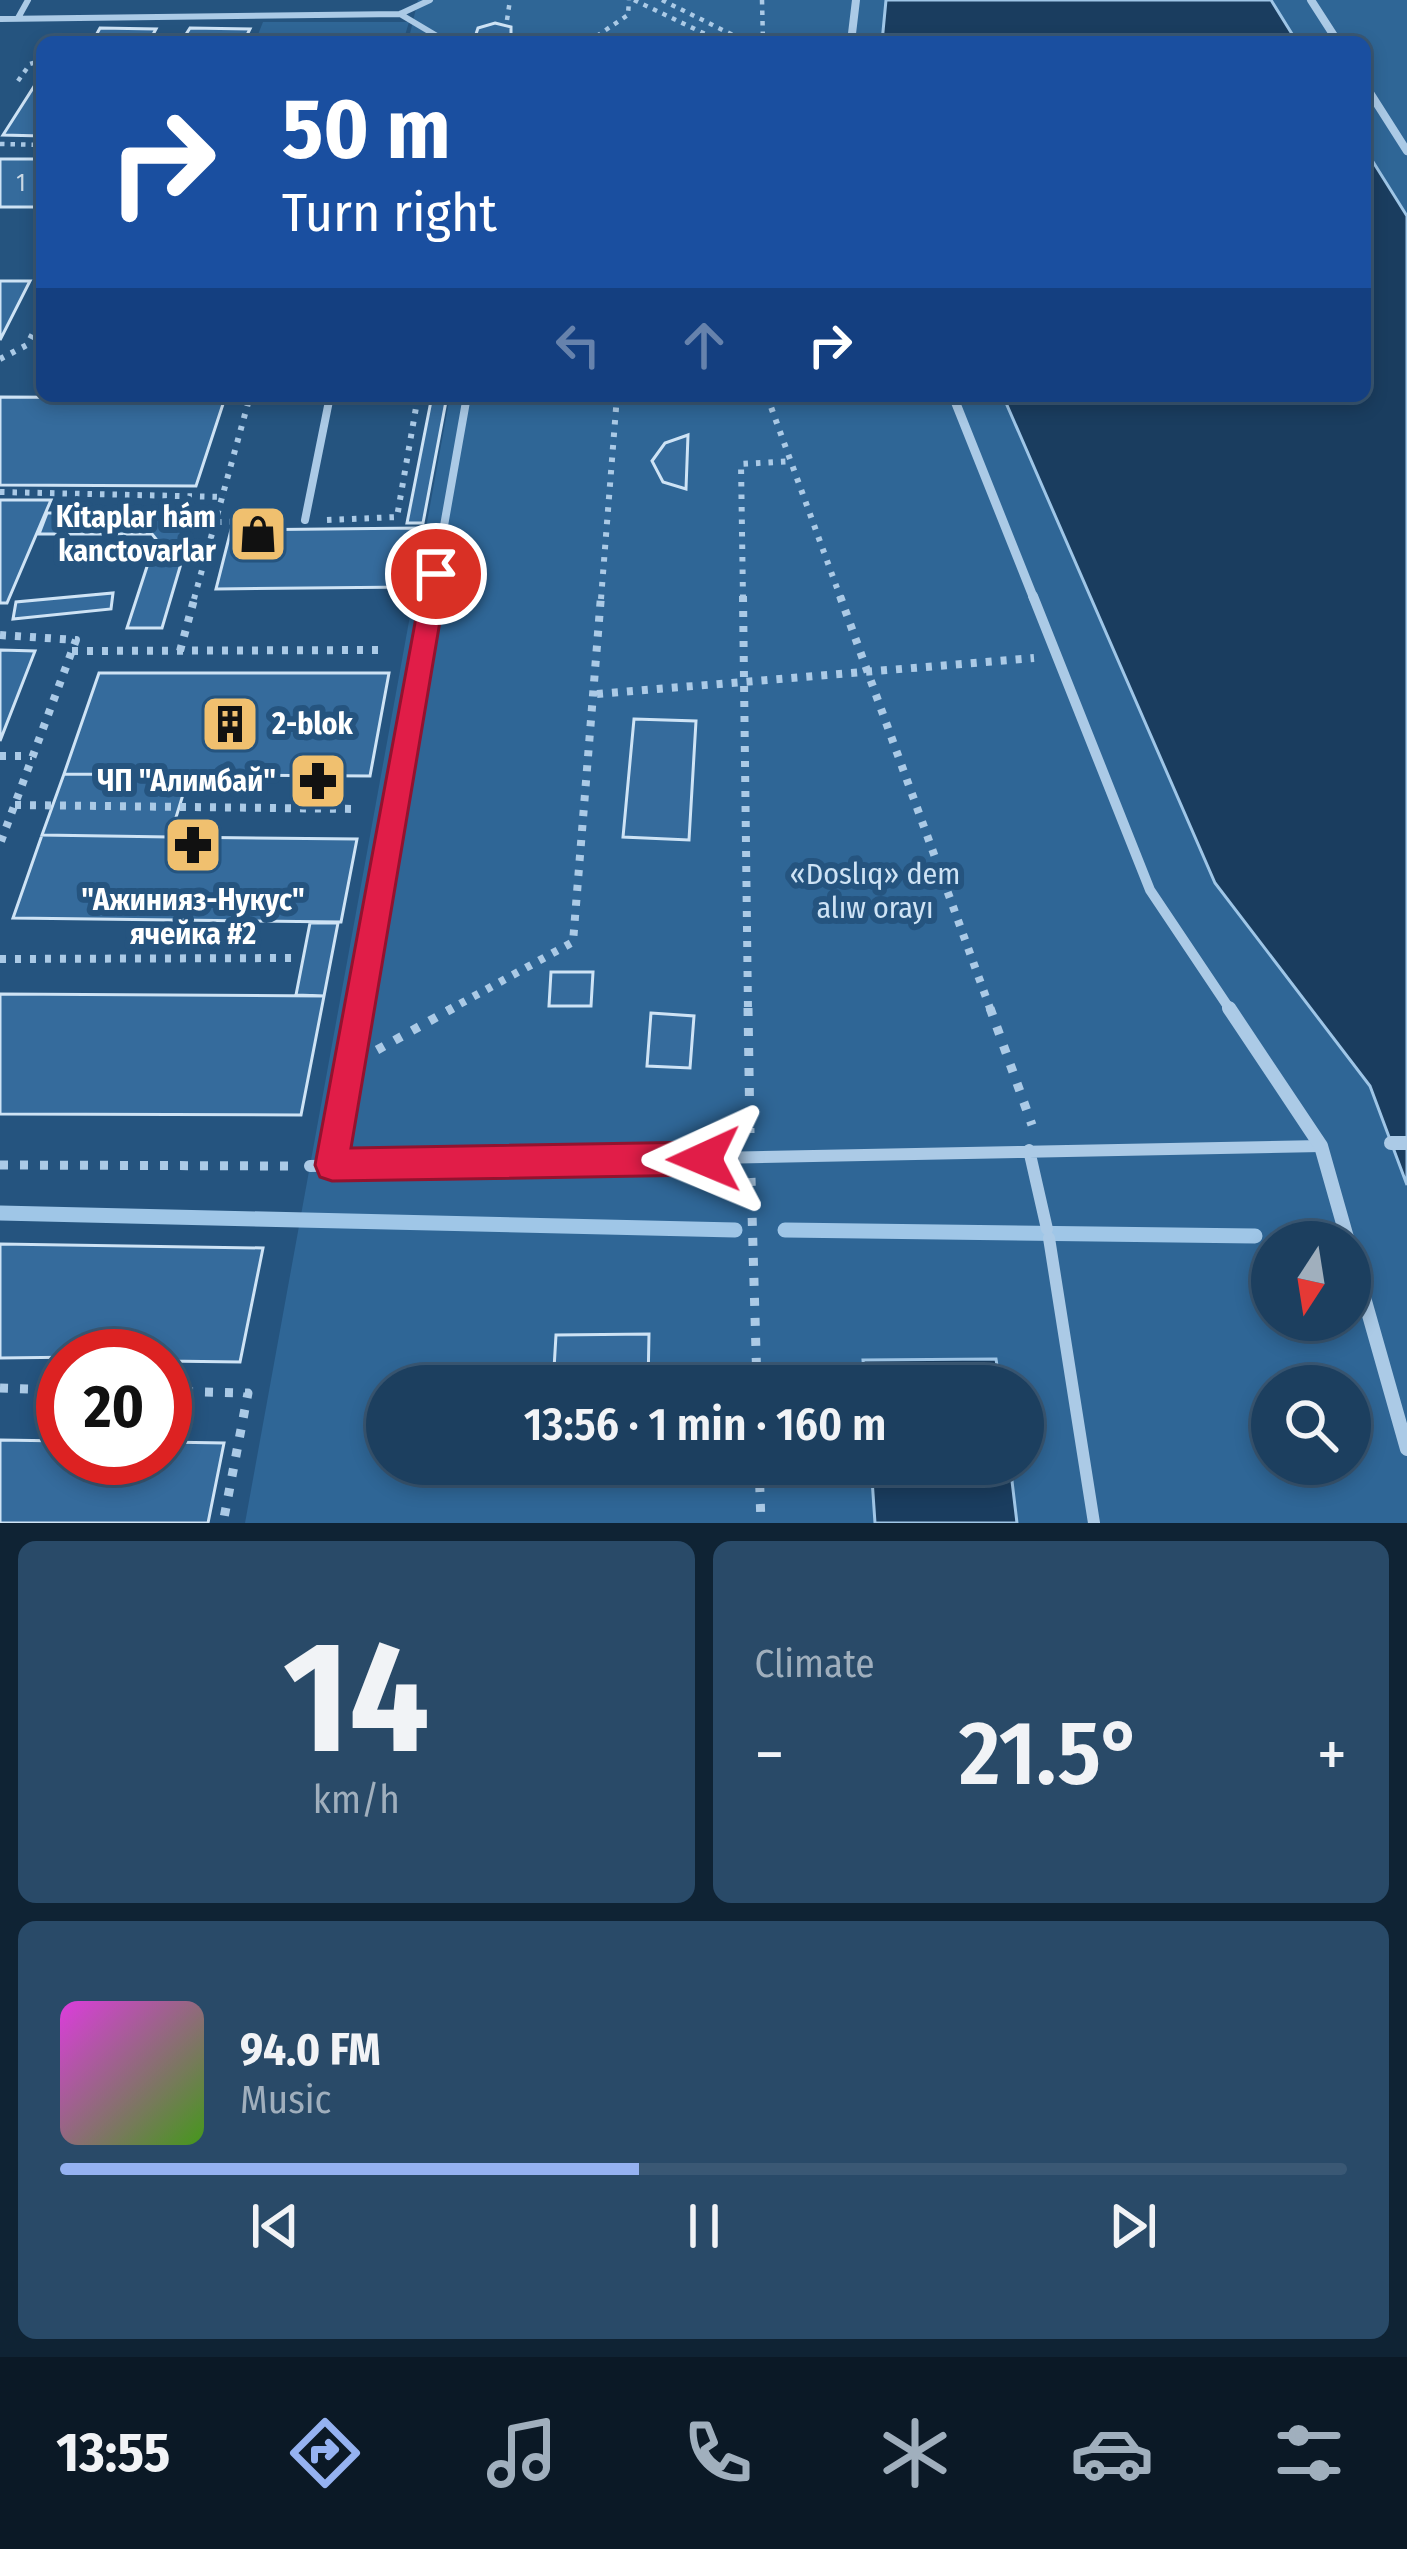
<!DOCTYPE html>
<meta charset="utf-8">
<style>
body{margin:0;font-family:"Fira Sans Condensed",sans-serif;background:#294a68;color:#f1f3f6;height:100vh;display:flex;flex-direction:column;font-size:45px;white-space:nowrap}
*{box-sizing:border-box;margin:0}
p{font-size:39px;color:#a0afbd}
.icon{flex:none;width:66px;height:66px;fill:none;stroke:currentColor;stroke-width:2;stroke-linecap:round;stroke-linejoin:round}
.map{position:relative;height:1523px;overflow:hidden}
.side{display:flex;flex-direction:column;gap:18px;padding:18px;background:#0f2334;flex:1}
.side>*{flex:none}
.top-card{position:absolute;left:36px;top:36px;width:1335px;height:366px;border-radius:18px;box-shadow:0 6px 18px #0003,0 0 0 3px #3a5874;background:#1a4fa0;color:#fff;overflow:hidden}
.needle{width:78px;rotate:192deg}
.tools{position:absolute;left:1251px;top:1221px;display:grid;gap:24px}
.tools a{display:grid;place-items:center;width:120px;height:120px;border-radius:50%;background:#1c3f5f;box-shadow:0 6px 18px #0003,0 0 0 3px #3a5874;font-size:60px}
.speed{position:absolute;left:36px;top:1329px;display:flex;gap:24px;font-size:60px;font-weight:700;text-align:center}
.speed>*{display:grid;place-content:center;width:156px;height:156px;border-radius:50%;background:#1c3f5f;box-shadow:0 6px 18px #0003,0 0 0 3px #3a5874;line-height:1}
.speed .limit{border:18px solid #d22;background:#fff;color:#111}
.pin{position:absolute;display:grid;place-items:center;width:102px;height:102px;color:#fff;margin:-51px;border:6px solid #fff;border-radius:50%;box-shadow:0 3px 12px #0007}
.me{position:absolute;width:132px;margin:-66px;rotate:269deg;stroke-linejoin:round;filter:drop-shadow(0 0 9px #0008)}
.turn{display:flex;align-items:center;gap:42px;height:252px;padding:0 48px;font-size:54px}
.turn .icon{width:156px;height:156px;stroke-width:2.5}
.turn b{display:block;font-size:84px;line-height:102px}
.lanes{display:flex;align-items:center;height:114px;padding:0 48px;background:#0003;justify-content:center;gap:60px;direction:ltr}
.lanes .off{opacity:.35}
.big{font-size:90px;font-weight:600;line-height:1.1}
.side .tile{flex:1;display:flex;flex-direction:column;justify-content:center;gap:18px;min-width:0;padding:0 42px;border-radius:18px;background:#294a68}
.side .dial{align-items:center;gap:0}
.dial b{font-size:156px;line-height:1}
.song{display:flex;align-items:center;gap:36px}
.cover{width:144px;height:144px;border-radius:18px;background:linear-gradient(135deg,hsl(300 70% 55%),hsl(100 70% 35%))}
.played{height:12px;border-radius:6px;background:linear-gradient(90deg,#95b2f1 45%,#3a5874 45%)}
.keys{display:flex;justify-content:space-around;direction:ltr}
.heat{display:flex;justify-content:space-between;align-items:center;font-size:66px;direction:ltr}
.side .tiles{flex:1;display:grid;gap:18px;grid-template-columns:1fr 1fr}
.tile:last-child{grid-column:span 2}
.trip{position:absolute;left:366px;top:1365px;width:678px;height:120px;border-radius:60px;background:#1c3f5f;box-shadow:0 6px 18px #0003,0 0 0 3px #3a5874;font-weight:600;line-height:120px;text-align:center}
.tabs{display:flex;height:192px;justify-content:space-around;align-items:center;background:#0b1926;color:#a0afbd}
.tabs .icon{width:84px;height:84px}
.tabs .current{color:#95b2f1}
.tabs b{font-size:54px;color:#f1f3f6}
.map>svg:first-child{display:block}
</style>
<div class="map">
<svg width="1407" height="1523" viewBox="0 0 1407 1523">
<rect width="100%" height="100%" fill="#25547f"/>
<!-- green -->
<path fill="#2f6696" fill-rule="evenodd" d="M418,0h989v1523h-1162l205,-1127h915v-354h-957zM1272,1242h78v78h-78zM387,1386h636v78h-636zM1272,1386h78v78h-78z
M263,22h146l-6,20h-148z"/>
<!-- water -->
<path fill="#1a3d5f" stroke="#9fc6e7" stroke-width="3" d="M886,0h385l26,42h-415z
M1365,149l42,67v969l-37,-99 -155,-203 -212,-487h362z
M996,1359l4,27h-135l-2,-26z
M871,1464h139l7,59h-142z"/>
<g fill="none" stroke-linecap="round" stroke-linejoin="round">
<!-- stream -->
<path stroke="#9fc6e7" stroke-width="15" d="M0,1213l735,17
M785,1230l470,6"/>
</g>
<!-- building -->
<path fill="#356b9c" stroke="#cee3f5" stroke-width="3" d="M495,23l16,4v10l-11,5 -25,-5 3,-9z
M100,28l56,1 -6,11 -56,-1z
M190,28l60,1 -6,12 -61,-2z
M42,74v62l-39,-1z
M0,159h42v48h-42z
M0,281h30l-30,59z
M432,396h15l-24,127h-16z
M0,397l225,1 -29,88 -196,-1z
M688,435l-2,54 -23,-7 -11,-21 13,-18z
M0,500h51l-44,103h-7z
M47,513h149l-34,115h-35l29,-89 -4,-5h-113z
M420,528l-9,59 -195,2 15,-59z
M113,593l-2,16 -98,10 3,-17z
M0,650l35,1 -35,90z
M99,673h290l-19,103 -306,-2z
M634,719l62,2 -7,119 -66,-3z
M64,774l125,1 -19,62 -128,-2z
M42,835l128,2 187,2 -16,83 -328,-4z
M310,923h28l-14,73 -28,-1z
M551,972h42l-2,34h-42z
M0,994l324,2 -23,119 -301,-1z
M651,1013l43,3 -4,52 -43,-2z
M0,1244l263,4 -23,114 -75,-1v-5l-165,2z
M649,1334l-1,52h-95l3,-51z
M0,1440l63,1v17h102v-16l59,1 -16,80h-208z"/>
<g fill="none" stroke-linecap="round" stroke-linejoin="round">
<!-- path-far3 -->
<path stroke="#abcae6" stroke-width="4.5" stroke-dasharray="4.5 6" stroke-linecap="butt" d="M634,0l88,42
M662,0l85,42
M762,0l1,42
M507,20l3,-20
M588,42l40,-27 1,-15
M18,81l12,-17 12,-4
M0,144l42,1"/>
<!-- path-far2 -->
<path stroke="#abcae6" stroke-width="6" stroke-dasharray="4.5 8" stroke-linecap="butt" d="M0,359l27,-14 15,-29
M767,396l74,203
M0,492l225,5
M327,520l70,-3 21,-121
M217,522l71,-1
M194,599l56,-203
M601,599l16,-203
M743,599l-2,-135 52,-3"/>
<!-- path-far1 -->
<path stroke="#abcae6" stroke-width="8" stroke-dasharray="6 9" stroke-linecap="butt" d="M743,596l5,415
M840,596l151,415
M0,635l76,5 -76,204
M72,651l307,-1
M180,651l15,-55
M597,694l437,-36
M0,756h32
M15,805l344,4
M0,959l292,-1
M447,1011l126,-69 28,-346"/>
<!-- path -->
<path stroke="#abcae6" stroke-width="9" stroke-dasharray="8 12" stroke-linecap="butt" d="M748,1008l2,125
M990,1008l42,117
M377,1050l76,-42
M0,1165l290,1
M751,1178l6,208
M0,1388l63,2
M165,1391l83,2 -25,130
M759,1464l2,59"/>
<!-- service-far3 -->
<path stroke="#abcae6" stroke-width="6" d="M400,14l47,28
M18,18l10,-18
M0,19l400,-5 30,-14"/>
<!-- service-far2 -->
<path stroke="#abcae6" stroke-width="8" d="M305,520l25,-124
M431,599l36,-203"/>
<!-- service-far1 -->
<path stroke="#abcae6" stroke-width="9" d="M359,1011l73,-415"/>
<!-- service -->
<path stroke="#abcae6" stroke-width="12" d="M1029,1150l18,79
M332,1165l27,-157
M310,1166l1011,-20
M1049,1238l45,285"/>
<!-- pedestrian-far3 -->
<path stroke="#abcae6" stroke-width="8" d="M1311,0l27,42
M851,42l5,-42
M1365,85l42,66"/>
<!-- pedestrian-far2 -->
<path stroke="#abcae6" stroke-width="9" d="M953,396l81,203"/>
<!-- pedestrian-far1 -->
<path stroke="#abcae6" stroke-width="10" d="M1033,596l117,294 81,121"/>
<!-- pedestrian -->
<path stroke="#abcae6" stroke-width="14" d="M1229,1008l92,138 86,303
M1391,1143h16"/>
</g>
<!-- route -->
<path fill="#e11d48" stroke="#92132f" stroke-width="3" d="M436,565l12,9 -97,574 353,-6 12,5 5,12 -5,11 -12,5 -372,6 -12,-4 -5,-12 109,-591z"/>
<!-- icons -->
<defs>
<g id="shop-square" transform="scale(3)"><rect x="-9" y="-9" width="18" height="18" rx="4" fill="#f0c06f" stroke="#25547f"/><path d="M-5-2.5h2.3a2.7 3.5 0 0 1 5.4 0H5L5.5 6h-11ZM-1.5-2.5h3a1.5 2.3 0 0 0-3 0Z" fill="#111"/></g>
<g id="building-square" transform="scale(3)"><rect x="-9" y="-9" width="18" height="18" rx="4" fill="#f0c06f" stroke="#25547f"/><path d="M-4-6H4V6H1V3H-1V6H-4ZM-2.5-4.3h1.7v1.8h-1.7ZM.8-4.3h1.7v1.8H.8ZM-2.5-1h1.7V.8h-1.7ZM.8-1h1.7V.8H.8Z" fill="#111"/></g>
<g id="pharmacy-square" transform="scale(3)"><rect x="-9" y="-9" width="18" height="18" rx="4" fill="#f0c06f" stroke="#25547f"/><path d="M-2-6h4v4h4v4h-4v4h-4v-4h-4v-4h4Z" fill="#111"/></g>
</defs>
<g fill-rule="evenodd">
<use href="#shop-square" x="258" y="534"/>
<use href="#building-square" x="230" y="724"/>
<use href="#pharmacy-square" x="318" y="781"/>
<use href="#pharmacy-square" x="193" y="845"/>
</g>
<g text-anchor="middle" stroke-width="12" stroke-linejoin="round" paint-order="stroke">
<!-- number labels -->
<g font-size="24" fill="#ccdae6">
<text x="21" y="191">1</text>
</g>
<!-- poi labels -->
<g font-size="30" font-weight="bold" fill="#fff" stroke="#25547f" text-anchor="end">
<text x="216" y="527">Kitaplar hám<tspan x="216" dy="34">kanctovarlar</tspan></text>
<text x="272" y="734" text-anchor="start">2-blok</text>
<text x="276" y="791">ЧП "Алимбай"</text>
<text x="193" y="910" text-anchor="middle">"Ажинияз-Нукус"<tspan x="193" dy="34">ячейка #2</tspan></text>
</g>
<!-- park labels -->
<g font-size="30" fill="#cee3f5" stroke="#25547f">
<text x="875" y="884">«Doslıq» dem<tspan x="875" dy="34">alıw orayı</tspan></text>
</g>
</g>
</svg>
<div class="tools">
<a><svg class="needle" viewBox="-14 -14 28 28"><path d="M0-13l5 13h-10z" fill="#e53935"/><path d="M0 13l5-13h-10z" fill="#a0afbd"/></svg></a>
<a><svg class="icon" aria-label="search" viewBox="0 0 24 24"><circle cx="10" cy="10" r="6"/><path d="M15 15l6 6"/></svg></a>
</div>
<div class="speed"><div class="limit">20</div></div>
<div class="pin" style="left:436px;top:574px;background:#d93025"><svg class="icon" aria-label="arrive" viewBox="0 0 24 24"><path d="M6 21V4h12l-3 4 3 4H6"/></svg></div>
<svg class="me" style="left:704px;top:1159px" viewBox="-20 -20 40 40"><path d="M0-17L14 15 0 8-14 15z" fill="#e11d48" stroke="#fff" stroke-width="4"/></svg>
<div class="trip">13:56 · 1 min · 160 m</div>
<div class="top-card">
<div class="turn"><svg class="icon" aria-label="right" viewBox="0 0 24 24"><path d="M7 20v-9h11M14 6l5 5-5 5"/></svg><div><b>50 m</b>Turn right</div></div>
<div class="lanes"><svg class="icon off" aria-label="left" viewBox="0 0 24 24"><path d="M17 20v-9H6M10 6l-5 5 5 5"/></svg><svg class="icon off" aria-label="ahead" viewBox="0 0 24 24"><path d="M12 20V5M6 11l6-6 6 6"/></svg><svg class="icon" aria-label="right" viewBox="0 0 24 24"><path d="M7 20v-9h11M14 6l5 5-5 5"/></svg></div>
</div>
</div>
<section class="side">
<div class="tiles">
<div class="tile dial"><b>14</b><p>km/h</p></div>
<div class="tile"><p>Climate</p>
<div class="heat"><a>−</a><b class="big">21.5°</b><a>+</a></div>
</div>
<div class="tile">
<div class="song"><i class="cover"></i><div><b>94.0 FM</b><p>Music</p></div></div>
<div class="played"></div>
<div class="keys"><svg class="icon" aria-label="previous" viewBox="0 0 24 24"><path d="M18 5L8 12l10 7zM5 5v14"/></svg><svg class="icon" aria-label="pause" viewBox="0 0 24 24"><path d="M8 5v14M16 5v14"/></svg><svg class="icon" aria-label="next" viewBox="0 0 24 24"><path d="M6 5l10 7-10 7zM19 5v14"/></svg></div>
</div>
</div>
</section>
<nav class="tabs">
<b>13:55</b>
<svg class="icon current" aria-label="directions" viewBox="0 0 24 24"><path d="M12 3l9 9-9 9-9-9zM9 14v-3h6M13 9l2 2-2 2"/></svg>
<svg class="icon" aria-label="music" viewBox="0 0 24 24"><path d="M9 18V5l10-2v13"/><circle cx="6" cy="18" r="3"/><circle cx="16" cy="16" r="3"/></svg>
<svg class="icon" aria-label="phone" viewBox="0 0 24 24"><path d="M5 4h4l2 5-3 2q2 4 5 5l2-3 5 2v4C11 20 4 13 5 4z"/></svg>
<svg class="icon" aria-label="climate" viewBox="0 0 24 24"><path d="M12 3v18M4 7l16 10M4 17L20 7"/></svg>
<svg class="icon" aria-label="car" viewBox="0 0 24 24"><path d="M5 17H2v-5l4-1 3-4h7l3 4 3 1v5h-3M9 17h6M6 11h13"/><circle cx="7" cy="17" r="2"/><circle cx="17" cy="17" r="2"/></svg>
<svg class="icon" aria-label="filters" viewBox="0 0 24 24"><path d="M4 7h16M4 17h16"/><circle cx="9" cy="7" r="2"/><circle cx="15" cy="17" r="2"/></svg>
</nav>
